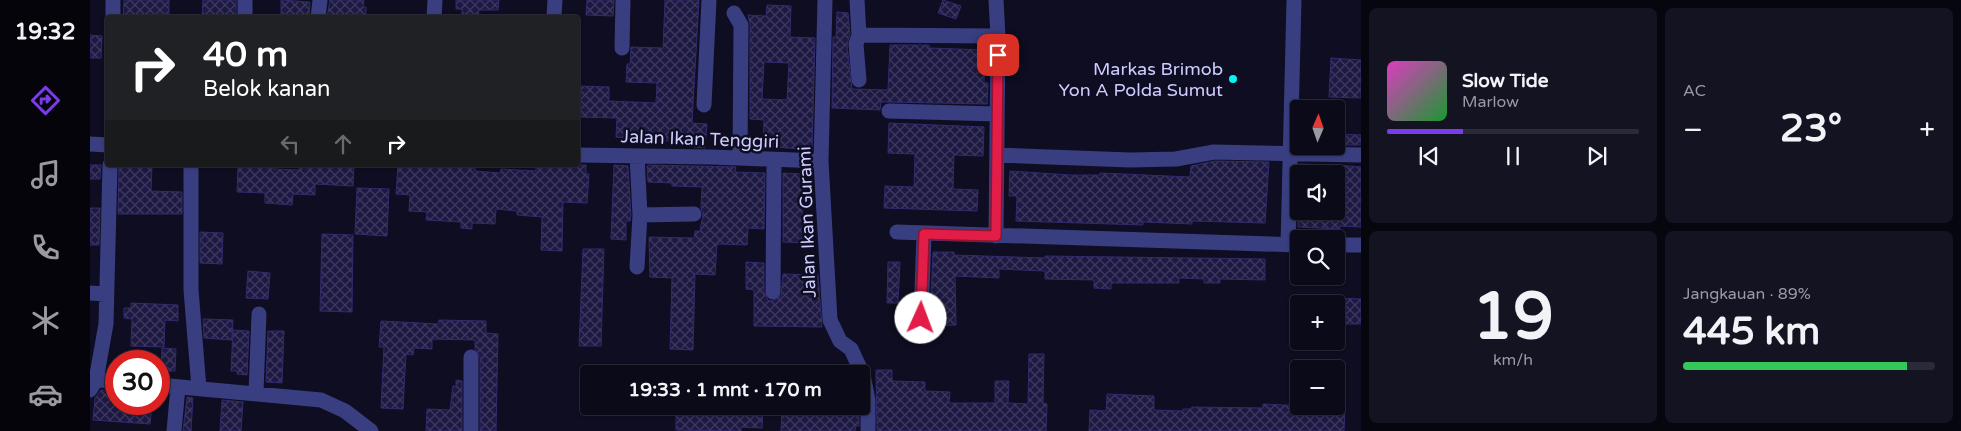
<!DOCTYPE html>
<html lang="id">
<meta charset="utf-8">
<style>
body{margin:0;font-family:"Varela Round",sans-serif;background:#131322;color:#f1f3f6;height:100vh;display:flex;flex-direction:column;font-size:19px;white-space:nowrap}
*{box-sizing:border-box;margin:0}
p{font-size:16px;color:#999aa2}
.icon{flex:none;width:28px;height:28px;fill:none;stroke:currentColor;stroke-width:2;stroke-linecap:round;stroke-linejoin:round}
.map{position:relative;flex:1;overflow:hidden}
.drawer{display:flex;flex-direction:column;gap:8px;padding:8px;background:#06060e;width:600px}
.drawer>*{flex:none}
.top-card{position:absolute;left:15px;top:15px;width:475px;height:152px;border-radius:5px;box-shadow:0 1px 4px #0004,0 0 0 1px #2a2b38;background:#202124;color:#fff;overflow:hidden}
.needle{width:32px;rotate:2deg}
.tools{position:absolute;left:1200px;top:100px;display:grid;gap:10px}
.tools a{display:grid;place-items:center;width:55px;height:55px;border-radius:5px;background:#0a0a19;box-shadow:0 1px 4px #0004,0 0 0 1px #2a2b38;font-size:25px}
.speed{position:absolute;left:15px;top:350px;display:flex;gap:10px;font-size:25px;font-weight:700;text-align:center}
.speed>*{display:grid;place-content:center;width:65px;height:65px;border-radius:50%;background:#0a0a19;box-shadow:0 1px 4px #0004,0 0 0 1px #2a2b38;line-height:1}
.speed .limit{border:8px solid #d22;background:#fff;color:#111}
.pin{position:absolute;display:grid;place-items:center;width:42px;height:42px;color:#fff;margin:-21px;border-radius:10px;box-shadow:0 2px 8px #0006}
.me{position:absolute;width:55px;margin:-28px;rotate:2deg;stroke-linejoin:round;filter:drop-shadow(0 0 4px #0008)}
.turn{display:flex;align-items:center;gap:18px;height:105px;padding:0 15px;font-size:22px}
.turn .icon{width:65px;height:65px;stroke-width:2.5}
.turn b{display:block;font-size:35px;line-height:42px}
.lanes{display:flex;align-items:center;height:48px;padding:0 15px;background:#0003;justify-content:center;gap:25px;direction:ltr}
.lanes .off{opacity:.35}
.big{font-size:38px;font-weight:700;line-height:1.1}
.drawer .tile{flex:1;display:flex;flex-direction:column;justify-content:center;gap:8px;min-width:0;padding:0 18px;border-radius:8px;background:#131322}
.drawer .dial{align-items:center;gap:0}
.dial b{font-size:65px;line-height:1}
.song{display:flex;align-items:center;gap:15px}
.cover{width:60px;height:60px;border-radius:8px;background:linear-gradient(135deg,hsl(310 70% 55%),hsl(130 70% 35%))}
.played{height:5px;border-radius:2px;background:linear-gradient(90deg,#7c3aed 30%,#2a2b38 30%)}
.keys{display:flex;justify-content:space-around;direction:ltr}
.heat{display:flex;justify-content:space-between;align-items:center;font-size:28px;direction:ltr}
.charge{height:8px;border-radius:4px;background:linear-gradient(90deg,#34c759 89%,#2a2b38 0)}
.drawer .tiles{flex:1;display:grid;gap:8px;grid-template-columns:repeat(2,1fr)}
.trip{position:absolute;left:490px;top:365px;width:290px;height:50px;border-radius:5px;background:#0a0a19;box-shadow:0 1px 4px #0004,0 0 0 1px #2a2b38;font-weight:700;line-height:50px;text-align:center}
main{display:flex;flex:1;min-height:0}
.tabs{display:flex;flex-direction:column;width:90px;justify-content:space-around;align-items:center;background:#04040a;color:#999aa2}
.tabs .icon{width:35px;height:35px}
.tabs .selected{color:#7c3aed}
.tabs b{font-size:22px;color:#f1f3f6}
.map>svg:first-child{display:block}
</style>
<main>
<nav class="tabs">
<b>19:32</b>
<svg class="icon selected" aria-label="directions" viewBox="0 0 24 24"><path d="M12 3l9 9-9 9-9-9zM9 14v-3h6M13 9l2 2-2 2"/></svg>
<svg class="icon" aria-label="music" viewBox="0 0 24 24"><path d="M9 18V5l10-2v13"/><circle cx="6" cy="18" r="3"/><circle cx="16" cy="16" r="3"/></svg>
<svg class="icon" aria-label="phone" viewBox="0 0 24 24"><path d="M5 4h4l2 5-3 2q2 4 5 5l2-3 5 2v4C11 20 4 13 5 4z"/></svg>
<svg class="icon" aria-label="climate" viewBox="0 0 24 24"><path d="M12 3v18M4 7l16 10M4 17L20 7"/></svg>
<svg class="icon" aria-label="car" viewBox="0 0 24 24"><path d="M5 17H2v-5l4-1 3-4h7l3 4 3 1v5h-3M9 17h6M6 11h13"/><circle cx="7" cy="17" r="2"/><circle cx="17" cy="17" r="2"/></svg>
</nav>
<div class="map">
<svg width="1271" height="431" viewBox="0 0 1271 431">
<defs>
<pattern id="building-cross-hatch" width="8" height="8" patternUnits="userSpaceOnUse" patternTransform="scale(1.25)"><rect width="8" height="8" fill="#1d1942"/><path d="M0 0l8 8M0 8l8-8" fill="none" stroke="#3d395e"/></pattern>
</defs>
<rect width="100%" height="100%" fill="#0e0d21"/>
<!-- building -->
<path fill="url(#building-cross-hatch)" stroke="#312b6d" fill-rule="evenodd" d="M34,0h45v18h-46z
M113,0h33v18h-34z
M191,0l29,2 -1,16h-28z
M240,0h34l-1,7h3v11h-39z
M366,0h43l-1,10h-19l-1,8h-16v-9h-6z
M497,0h27l-1,16 -27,-1z
M575,0h34l-7,123 15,1 -2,24 -11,-1 1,-7 -24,-1v2h-17l-38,-4 1,-19 -39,-1 1,-31 30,1v14l47,2 1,-20 -31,-1 1,-18h3l1,-17 32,1z
M853,0l18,6 -5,13 -18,-6z
M677,5l24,1 -1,31 25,1 -3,112 -49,-4 1,-26 -14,-1v-94l-2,-10 18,1zM674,62l25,1 -2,37 -25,-1z
M747,12l11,1 2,21 -3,11 5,44 36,1 2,-45h39v3l56,2 -1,33h4l-1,21 -98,-2h-8l-1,8 -48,-2 1,-71h3z
M0,35l12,1 -1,22h-11z
M1241,58l30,2v38l-32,-1z
M799,123l95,4 -1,29 -29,-1 -1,34 25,1 -1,21 -93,-3 1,-22 29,1 1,-33 -27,-1z
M1246,134l25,1v10h-25z
M1125,161l54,1 -4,61 -73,-2v3l-49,-2v3l-127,-4 1,-25h-8l1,-25 60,4h30v-2l90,4 1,-11z
M1209,164l30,1v9h-30z
M0,165h11l-1,14h-10z
M29,165h33l-1,26 31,1v22h-64z
M163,165h21v4l25,1v-4l35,2v-3h20l-1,21 -38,-2v11l-22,-1 -1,11 -27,-2v-10l-28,-1 1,-26z
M308,165h53l24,3v3l25,2 1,-4 35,2v-6h50v9h3l-2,29 -24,-1 -1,49 -21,-1 1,-33 -25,-2v-4l-21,-2 -1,15 -23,-1v6l-11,-1v-6l-35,-2 1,-8 -18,-1 1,-16 -14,-1z
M524,165l14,1 3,49 -1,6h-4v19l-15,-1z
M559,165l87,2 -1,5 30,1 -1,56 -16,-1 -1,17 -30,-1 -2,31 -20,-1 -2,76 -23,-1 2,-71 -22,-1 -1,-40 45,1 1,-7h5l3,-17 -2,-6 1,-21 -30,-1v-3l-24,-1 -1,-16z
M1246,165l25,2v60l-21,-1v3l-42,-2v-16h38z
M693,173l20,1 -1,46h7v23l-26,-1z
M267,188l32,1 -2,47 -32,-2z
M0,208h10l-1,37h-9z
M110,232l23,1 -1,31 -22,-1z
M232,234l31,1 -1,77 -32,-1z
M493,249h21l-3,97h-22z
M843,252h21v3l91,3v-2l220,3v21l-45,-1v4h-16v-4l-25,-1v5h-68v6l-17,-1v-8l-49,-1v-8l-46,-2v9l-44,-2 1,49 -29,1 3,-8z
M656,262l18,1v29l4,8 4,1 9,-5 2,-22 35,1 4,52 -68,-1v-36l-8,-1z
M798,262h12l-2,41h-11z
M158,271l22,2 -2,26 -22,-1z
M1246,298l25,1v25h-25z
M41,303l47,2v16l-13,-1 -1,27 -33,-1 1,-27 -8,-1v-10h7z
M113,319l30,1 -1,20 -28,-2z
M349,320l47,1v12l12,1 -2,97h-16v-74l-5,-8v-9l-43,-1v10l-18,-1 -1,7 -7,-1 -3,55 -22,-1 3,-61h-5l2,-26 57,3z
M143,330l16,1 -2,44 -10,-1v-3h-6z
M178,331h16l-2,52 -16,-1z
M72,348l14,1 -1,22h-14z
M939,354h15l-1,49 4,1 -1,27h-169l-1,-61h16v11l33,1v9l25,1 -1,11h46v-22h14l-1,22 20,1z
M366,380l6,1v50h-36l1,-22 23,1 3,-24h3z
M11,390l15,1v13h36l-2,20 -57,-4 2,-22z
M1017,394l47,2v14l29,1v-2h8l1,-2 71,1v-4l82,4 -1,23h-255l1,-21 16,1z
M97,397l6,1 -2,33h-8z
M132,400l21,2 -2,29h-21z
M586,406h87l-1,22 -21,-1v4l-65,-1z
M692,406h77v20h-3l-1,5h-74z"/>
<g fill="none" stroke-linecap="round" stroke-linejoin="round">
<!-- minor -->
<path stroke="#383e80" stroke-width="15" d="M735,0l-4,161 9,159 10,21 11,8 12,26 5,25v31
M767,0l2,35 -3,9 3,36
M906,0l2,36 -2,200
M644,13l7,12 -1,133
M464,16l1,-16
M23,18v-18
M155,18v-18
M228,18l2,-18
M344,18l1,-18
M769,35l139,1
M532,48l1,-48
M614,105l5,-105
M799,111l108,3
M0,144l18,1
M488,155l133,2 110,4
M907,155l133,5 46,-1 38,-7 147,3
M547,156l3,59 -3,52
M101,165v125l8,98
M550,215l54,-1
M807,232l402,13
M1198,245l6,-245
M1246,245h25
M683,292l1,-131
M0,293l16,1
M831,318l3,-84
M381,357v74
M6,380l20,1
M69,385l162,15 24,11 26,20
M0,390l6,-10 10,-56 4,-159
M166,393l3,-79
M84,431l4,-44"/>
</g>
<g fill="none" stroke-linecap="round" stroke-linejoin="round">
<!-- route casing -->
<g stroke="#92132f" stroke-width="12">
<path id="route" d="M831,318l3,-84 72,2 2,-181"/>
</g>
<!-- route -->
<use href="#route" stroke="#e11d48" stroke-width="9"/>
</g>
<!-- markers -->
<circle fill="#02f6f3" stroke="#0e0d21" stroke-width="2" cx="1143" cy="79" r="5"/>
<g text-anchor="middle" stroke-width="5" stroke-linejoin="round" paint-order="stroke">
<!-- poi labels -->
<g font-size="18" fill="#cdcdff" stroke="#0e0d21" text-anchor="end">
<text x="1133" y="75">Markas Brimob<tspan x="1133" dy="21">Yon A Polda Sumut</tspan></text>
</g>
<!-- street labels -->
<g font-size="18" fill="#cdcdff" stroke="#0e0d21">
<text transform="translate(610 139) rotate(2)" y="6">Jalan Ikan Tenggiri</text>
<text transform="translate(717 222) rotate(-92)" y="6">Jalan Ikan Gurami</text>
</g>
</g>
</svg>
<div class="tools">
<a><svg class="needle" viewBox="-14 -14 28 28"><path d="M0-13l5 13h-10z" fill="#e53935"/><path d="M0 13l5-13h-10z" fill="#999aa2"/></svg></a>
<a><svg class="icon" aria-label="sound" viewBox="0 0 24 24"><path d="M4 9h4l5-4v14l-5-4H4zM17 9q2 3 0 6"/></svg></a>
<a><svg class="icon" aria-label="search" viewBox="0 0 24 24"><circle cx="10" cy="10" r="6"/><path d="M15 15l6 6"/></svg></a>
<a>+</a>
<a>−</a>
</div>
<div class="speed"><div class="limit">30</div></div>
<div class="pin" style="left:908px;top:55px;background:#d93025"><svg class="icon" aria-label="arrive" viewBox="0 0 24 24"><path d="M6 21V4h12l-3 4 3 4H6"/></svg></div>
<svg class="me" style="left:831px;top:318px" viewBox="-20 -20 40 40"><circle r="19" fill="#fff"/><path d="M0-13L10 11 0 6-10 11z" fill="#e11d48"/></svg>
<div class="trip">19:33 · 1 mnt · 170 m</div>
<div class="top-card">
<div class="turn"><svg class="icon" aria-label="right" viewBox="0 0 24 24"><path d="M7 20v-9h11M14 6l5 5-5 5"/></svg><div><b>40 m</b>Belok kanan</div></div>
<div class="lanes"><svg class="icon off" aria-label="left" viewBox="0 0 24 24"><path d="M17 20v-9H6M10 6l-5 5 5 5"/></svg><svg class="icon off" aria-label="ahead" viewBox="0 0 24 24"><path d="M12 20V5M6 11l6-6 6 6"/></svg><svg class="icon" aria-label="right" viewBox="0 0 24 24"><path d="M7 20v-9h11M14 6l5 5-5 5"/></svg></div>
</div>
</div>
<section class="drawer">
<div class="tiles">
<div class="tile">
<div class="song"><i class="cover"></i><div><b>Slow Tide</b><p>Marlow</p></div></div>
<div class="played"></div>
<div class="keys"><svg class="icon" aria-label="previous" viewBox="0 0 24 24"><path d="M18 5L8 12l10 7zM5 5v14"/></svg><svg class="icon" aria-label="pause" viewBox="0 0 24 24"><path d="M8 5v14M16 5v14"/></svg><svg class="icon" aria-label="next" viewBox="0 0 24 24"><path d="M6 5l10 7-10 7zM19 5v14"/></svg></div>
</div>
<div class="tile"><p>AC</p>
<div class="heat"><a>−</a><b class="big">23°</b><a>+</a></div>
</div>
<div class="tile dial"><b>19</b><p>km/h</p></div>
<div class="tile"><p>Jangkauan · 89%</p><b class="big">445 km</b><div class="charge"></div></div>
</div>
</section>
</main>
